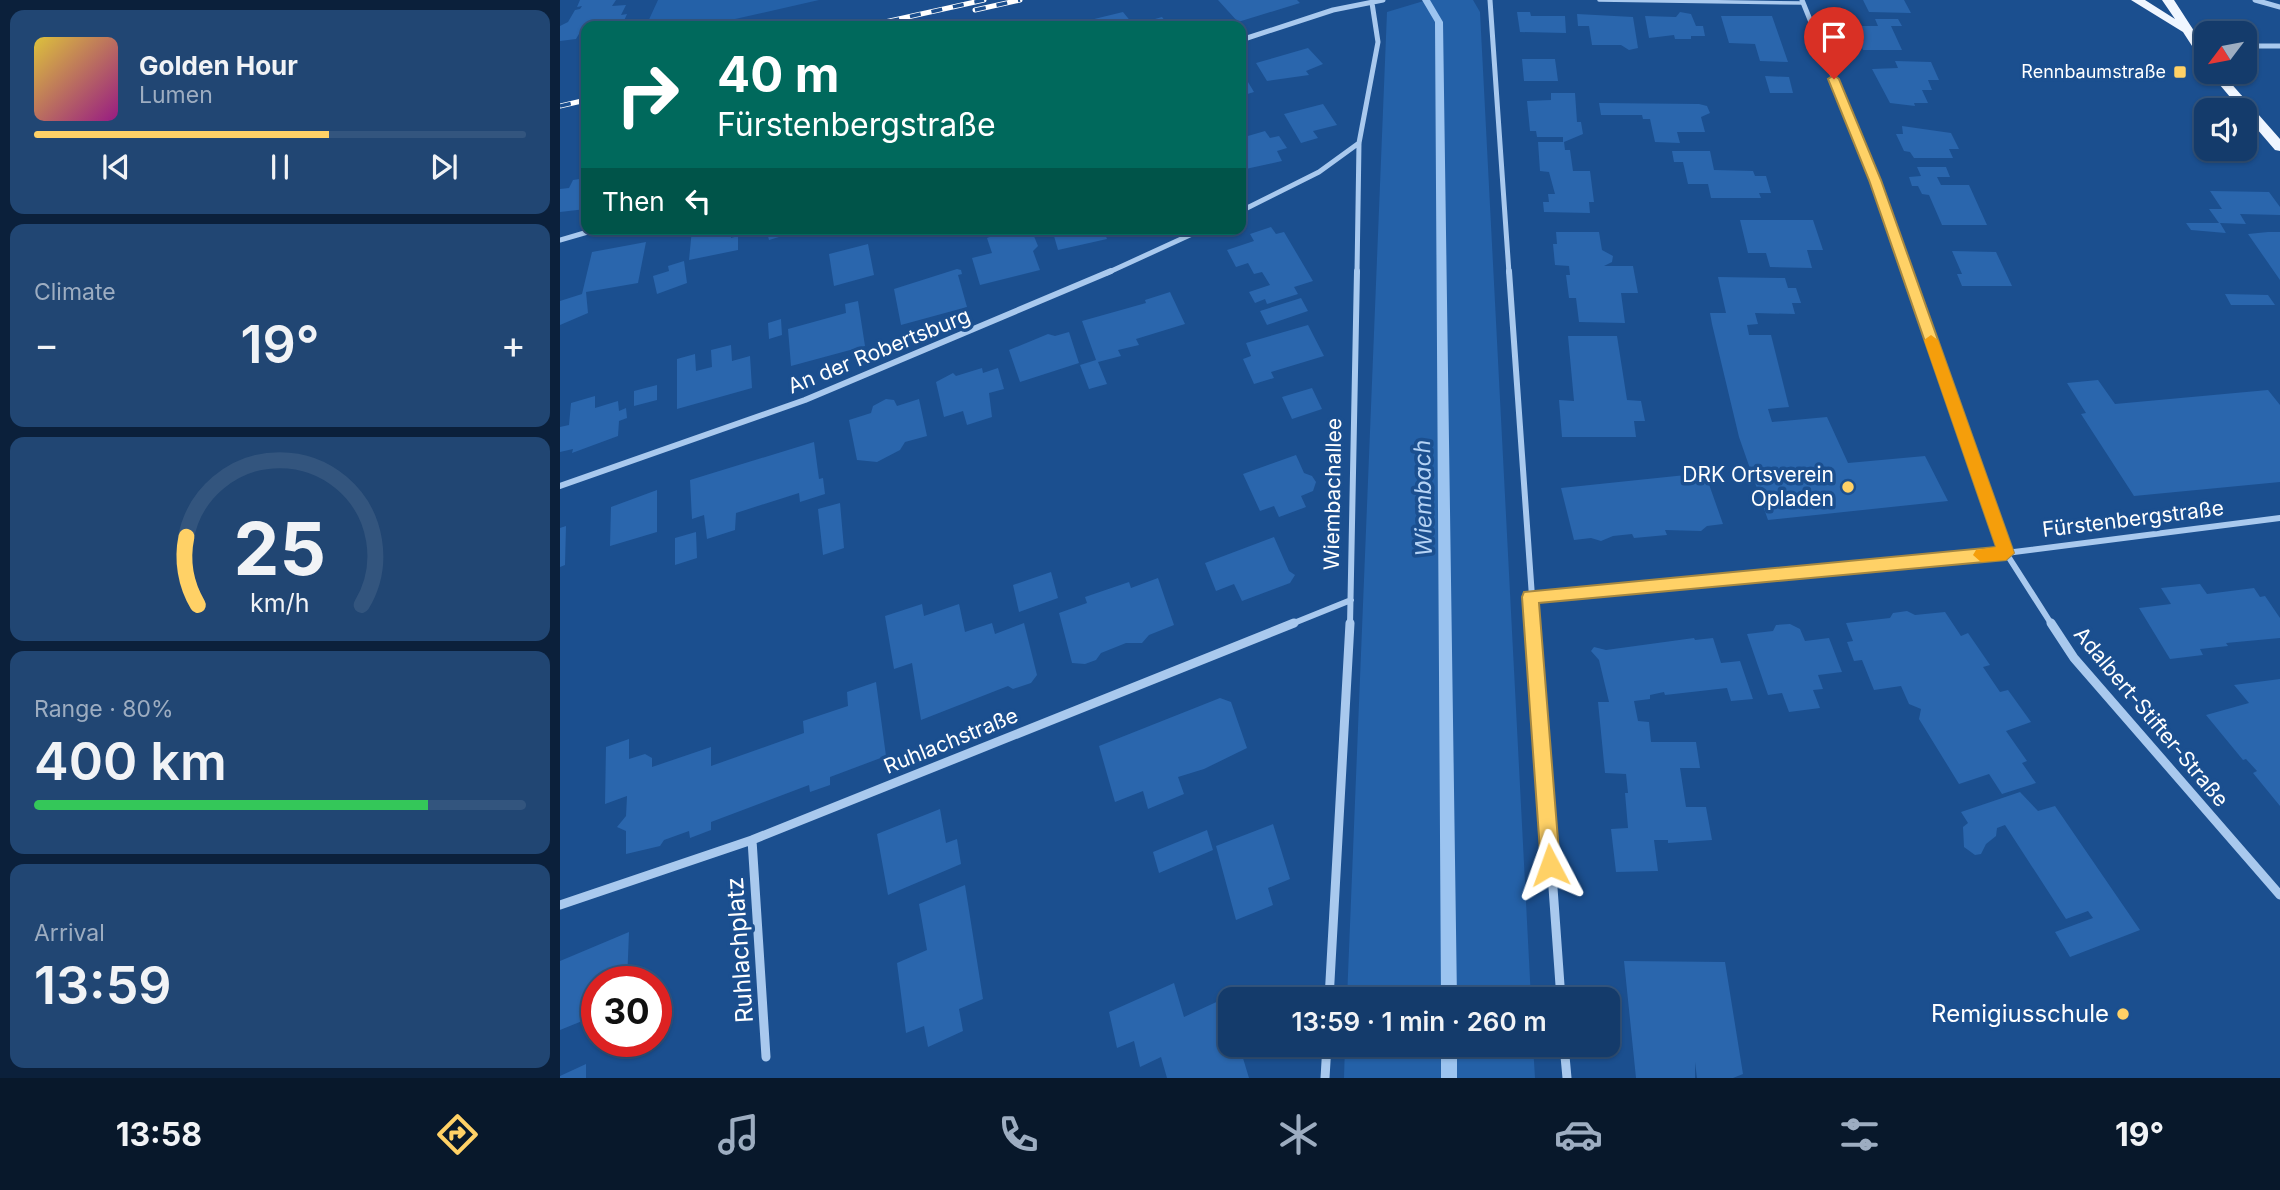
<!DOCTYPE html>
<meta charset="utf-8">
<style>
body{margin:0;font-family:Inter,sans-serif;background:#214673;color:#f1f3f6;height:100vh;display:flex;flex-direction:column;font-size:26px;white-space:nowrap}
*{box-sizing:border-box;margin:0}
p{font-size:23px;color:#9dadc1}
.icon{flex:none;width:38px;height:38px;fill:none;stroke:currentColor;stroke-width:2;stroke-linecap:round;stroke-linejoin:round}
.map{position:relative;flex:1;overflow:hidden}
.details{display:flex;flex-direction:column;gap:10px;padding:10px;background:#0b203b;width:560px}
.details>*{flex:none}
.banner{position:absolute;left:21px;top:21px;width:665px;height:214px;border-radius:14px;box-shadow:0 2px 5px #0004,0 0 0 2px #33557e;background:#00695c;color:#fff;overflow:hidden}
.needle{width:46px;rotate:238deg}
.buttons{position:absolute;left:1634px;top:21px;display:grid;gap:14px}
.buttons a{display:grid;place-items:center;width:63px;height:63px;border-radius:14px;background:#143b6b;box-shadow:0 2px 5px #0004,0 0 0 2px #33557e;font-size:35px}
.speed{position:absolute;left:21px;top:966px;display:flex;gap:14px;font-size:35px;font-weight:700;text-align:center}
.speed>*{display:grid;place-content:center;width:91px;height:91px;border-radius:50%;background:#143b6b;box-shadow:0 2px 5px #0004,0 0 0 2px #33557e;line-height:1}
.speed .limit{border:10px solid #d22;background:#fff;color:#111}
.pin{position:absolute;display:grid;place-items:center;width:60px;height:60px;color:#fff;margin:-72px -30px;border-radius:50% 50% 50% 0;rotate:-45deg;box-shadow:0 0 7px #0007}
.pin .icon{rotate:45deg}
.me{position:absolute;width:77px;margin:-38px;rotate:356deg;stroke-linejoin:round;filter:drop-shadow(0 0 5px #0008)}
.turn{display:flex;align-items:center;gap:24px;height:147px;padding:0 21px;font-size:32px}
.turn .icon{width:91px;height:91px;stroke-width:2.5}
.turn b{display:block;font-size:49px;line-height:60px}
.then{display:flex;align-items:center;height:66px;padding:0 21px;background:#0003;gap:14px;font-size:26px}
.big{font-size:52px;font-weight:600;line-height:1.1}
.details .card{flex:1;display:flex;flex-direction:column;justify-content:center;gap:10px;min-width:0;padding:0 24px;border-radius:14px;background:#214673}
.details .dial{align-items:center;gap:0}
.dial svg{height:182px;overflow:visible;fill:none;stroke:#33557e;stroke-width:7;stroke-linecap:round;text-anchor:middle}
.dial text{fill:#f1f3f6;stroke:none}
.song{display:flex;align-items:center;gap:21px}
.cover{width:84px;height:84px;border-radius:10px;background:linear-gradient(135deg,hsl(50 70% 55%),hsl(310 70% 35%))}
.played{height:7px;border-radius:4px;background:linear-gradient(90deg,#ffd166 60%,#33557e 60%)}
.keys{display:flex;justify-content:space-around;direction:ltr}
.heat{display:flex;justify-content:space-between;align-items:center;font-size:38px;direction:ltr}
.charge{height:10px;border-radius:5px;background:linear-gradient(90deg,#34c759 80%,#33557e 0)}
.trip{position:absolute;left:658px;top:987px;width:402px;height:70px;border-radius:14px;background:#143b6b;box-shadow:0 2px 5px #0004,0 0 0 2px #33557e;font-weight:600;line-height:70px;text-align:center}
.dock{display:flex;height:112px;justify-content:space-around;align-items:center;background:#08182b;color:#9dadc1}
.dock .icon{width:49px;height:49px}
.dock .on{color:#ffd166}
.dock b{font-size:32px;color:#f1f3f6}
main{display:flex;flex:1;min-height:0}
.map>svg:first-child{display:block}
</style>
<main>
<section class="details">
<div class="card">
<div class="song"><i class="cover"></i><div><b>Golden Hour</b><p>Lumen</p></div></div>
<div class="played"></div>
<div class="keys"><svg class="icon" aria-label="previous" viewBox="0 0 24 24"><path d="M18 5L8 12l10 7zM5 5v14"/></svg><svg class="icon" aria-label="pause" viewBox="0 0 24 24"><path d="M8 5v14M16 5v14"/></svg><svg class="icon" aria-label="next" viewBox="0 0 24 24"><path d="M6 5l10 7-10 7zM19 5v14"/></svg></div>
</div>
<div class="card"><p>Climate</p>
<div class="heat"><a>−</a><b class="big">19°</b><a>+</a></div>
</div>
<div class="card dial"><svg viewBox="0 0 100 80">
<path d="M14 69A42 42 0 1 1 86 69"/>
<path d="M14 69A42 42 0 0 1 9 39" stroke="#ffd166"/>
<text x="50" y="56" font-size="32" font-weight="700">25</text>
<text x="50" y="72" font-size="11">km/h</text>
</svg></div>
<div class="card"><p>Range · 80%</p><b class="big">400 km</b><div class="charge"></div></div>
<div class="card"><p>Arrival</p><b class="big">13:59</b></div>
</section>
<div class="map">
<svg width="1720" height="1078" viewBox="0 0 1720 1078">
<rect width="100%" height="100%" fill="#1b4f8f"/>
<!-- green -->
<path fill="#2461a8" d="M98,0h161l-115,26h-58z
M867,0h46l7,12 51,987h-184l40,-987z
M785,1045h188l2,33h-191z"/>
<g fill="none" stroke-linecap="round" stroke-linejoin="round">
<!-- stream -->
<path fill="#9cc4f0" fill-rule="evenodd" d="M862,0h8l13,22 14,977h-16l-6,-977z
M881,1045h16v33h-16z"/>
</g>
<!-- building -->
<path fill="#2a66ad" d="M20,0h36l-4,6 14,-1 -5,10 6,-1 -4,9 -40,4 -7,12 -16,2v-15l8,-4 7,-12 5,-1 2,-3 -5,1z
M658,0h79l3,3 -62,19z
M1303,0h41l7,13 -42,-1z
M563,12l9,11 -42,3 -4,-5z
M957,12h13l1,4h34l1,17 -46,-1z
M1120,12l11,2 5,12h7l2,10h-14v3h-16l-1,-4 -25,3 -4,-22 31,1z
M1017,14l56,3 5,31 -9,2 -8,-5h-29l-3,-19h-11z
M1161,16h51l16,46 -28,-1 -5,-17 -26,-1z
M602,17l7,9h-35v-1z
M1315,19h23l4,7h-11l11,24h-39l-3,-9h4l-6,-15h20z
M748,48l15,16 -17,7 3,4 -42,6 -11,-18z
M962,59h33l3,22h-34z
M1335,61l36,1 8,18h-11l4,10h-10l6,13h-14l1,3 -25,-3 -18,-34 26,-1z
M1205,76l24,1 4,16h-23z
M685,77l9,15 -13,4v-18z
M991,93h24l2,29h4l2,12 -19,8 1,8h5l3,21h17l4,31h-5l1,11 -46,-1 -1,-10h6l-1,-8h7l-6,-22 -9,-1 -2,-29h25v-5h-26l-1,-6h-6l-3,-30 24,-1z
M1039,103l100,1 8,2 3,7 -9,4 4,15h-28l3,11 -25,-1 -5,-23h-7l-1,-4h-41z
M763,104l14,21 -24,6 5,7 -17,5 -17,-29z
M1342,126l49,7 8,16h-10l4,9h-39l-4,-6 -6,-1 -8,-17h7z
M705,131l5,7 9,-2 8,12 -10,3 5,10 -41,9v-32z
M1112,151h38l4,19 39,1 2,5h11l5,17h-12l2,5h-50l-3,-14h-20l-5,-22h-9z
M1357,167h29l4,10h-13l4,8h28l18,40h-45l-13,-30 -7,-1 -4,-8h-6l-3,-9 12,-1z
M26,178v31l-26,3v-23l9,-1 4,-8z
M1650,191l59,1 11,15v8l-40,-1 6,10 -26,-1 6,10 -35,-3 -5,-7h33l-10,-14h13z
M1180,220h73l10,30h-16l5,18 -42,-1 -4,-14h-18z
M711,227l5,7 8,-2 29,49 -19,6 4,7 -31,10 -2,-5 -10,4 -6,-11 21,-7 -8,-13 -8,2 -6,-11 -12,4 -9,-17 27,-9 -4,-7z
M132,229h39v9l7,-2v14l-49,10z
M206,229h21l2,5 -20,6z
M450,229h21l7,17 -5,5 7,19 -60,15 -8,-27 20,-5 -5,-15z
M492,229h51l4,10 -49,11z
M996,232h43l3,18 11,6 -1,6 -8,4h29l5,27h-17l4,30 -46,-1 -3,-24h-7l-3,-23h4l-1,-9 -14,-1 -2,-21h4z
M1708,232h12v48l-32,-46z
M86,242l-8,41 -52,9 2,21 -28,12v-24l22,-7 10,-42z
M308,244l6,31 -40,11 -5,-32z
M1392,251l44,1 16,34h-50l-5,-12h5z
M124,261l3,22 -30,11 -4,-18 16,-5 -1,-5z
M397,269l4,1 1,4 -4,1 9,32 -66,18 -7,-36z
M1158,277l67,1 3,10h8l5,15h-9l3,11 -40,-1 3,11 -11,1 2,10h22l18,72 -21,2 4,13 55,-5 21,46 77,-7 23,45 -180,19 -29,-83 -27,-113 -2,-11h16z
M610,292l15,32 -49,15 3,6 -21,5 3,6 -23,6 9,22 -18,5 -9,-24 16,-5 -14,-39 64,-18 -1,-3z
M1665,294l43,1 7,10h-44z
M741,298l7,13 -41,14 -7,-14z
M298,301l7,45 -74,20 -3,-37 58,-16 -1,-9z
M221,319l1,16 -13,4 -1,-16z
M748,325l16,31 -53,16 3,6 -20,6 -11,-25 8,-3 -5,-13z
M509,332l10,31 -59,19 -11,-32 39,-16 7,2z
M1008,336h49l10,64 14,1 4,20h-11l2,16h-74l-3,-37 15,1z
M171,345l1,16 18,-5 2,32 -75,21v-50l18,-5 1,17 16,-4 -1,-17z
M422,368l1,5 15,-5 6,21 -15,4 3,24 -25,8 -4,-14 -19,6 -8,-35 17,-9 3,3z
M1538,380l17,24 153,-14 12,15v77l-146,14 -53,-82 5,-1 -19,-30z
M97,385v15l-23,6v-15z
M752,388l10,21 -30,10 -10,-22z
M35,396v12l23,-7 1,10 7,-3 1,10 -8,3 -1,15 -46,17 1,-4 -13,3v-25l9,-2 2,-22z
M326,399l8,1 3,6 22,-7 8,37 -22,6 -5,8 -23,12 -20,-2 -8,-40 22,-7 2,-7z
M254,442l5,37 4,-1 2,16 -25,8 -1,-9 -63,20 -1,17 -28,9 -3,-24 -12,4 -2,-39z
M736,455l8,18 8,3 4,6 -3,9 -12,5 5,11 -27,10 -5,-11 -14,5 -17,-37z
M1145,473l18,51 -16,2 -6,5 -36,-1 2,5 -33,3 -2,-4 -19,2 -12,5 -10,-3 -17,2 -13,-52z
M97,490v42l-47,14 1,-39z
M280,503l4,45 -21,7 -5,-46z
M6,526l-1,39 -5,2v-39z
M136,532l1,26 -22,7v-27z
M714,537l15,34 6,4 -5,8 -48,18 -8,-17 -18,7 -11,-28z
M491,572l7,26 -39,14 -6,-27z
M598,578l16,47 -25,10 -7,8h-16l-25,10 -5,7 -11,4 -13,-1 -13,-50 28,-10 -2,-6 44,-15 2,6z
M1640,584l7,10 47,-6 6,9 5,-1 15,22v20l-54,5 2,3 -28,3 3,6 -33,4 -31,-51 32,-4 -10,-16z
M362,604l2,12 35,-12 6,28 27,-9 3,11 29,-11 13,52 -6,8 -18,6 -5,-3 -87,34 -9,-57 -18,6 -9,-53z
M1347,611l8,4 30,-3 16,24 7,-3 22,32 -7,2 17,25 8,-2 23,32 -25,9 21,30 -5,2 14,20 -34,11 -13,-20 -30,10 -40,-65 2,-10 -12,-5 -8,-18 -27,4 -12,-30 -8,1 -7,-19 6,-1 -7,-18 44,-5 3,-5z
M1230,624l10,5 5,12 24,-3 13,34 -24,3 5,14 -10,1 7,18 -31,4 -7,-19 -14,2 -21,-61 26,-3 3,-6z
M1134,638l1,2 18,-2 8,25 19,-2 13,38 -22,2 -4,-13 -62,7 -1,-3 -14,3v4l-16,2 4,20 11,1 2,20h45l4,26h-20l6,39h20l6,33 -44,3v-3h-14l4,31 -42,1 -5,-43 17,-1 -3,-35h3l-2,-19 -21,-1 -7,-71h11l-10,-42 -8,-9 3,-4 12,3z
M1720,679v127l-27,-33 4,-2 -11,-12 -3,1 -37,-45 43,-12 -15,-18z
M316,682l10,74 -56,21v8l-20,7 -1,-7 -98,37v8l-21,8 -1,-7 -25,9 -4,6 -34,8v-23l-9,-4 9,-11 1,-20 -22,8 1,-57 23,-8v20l16,-5 7,4v9l59,-20v19l93,-33 -1,-12 45,-15 -1,-14z
M660,698l11,4 16,46 -43,21 -26,8 6,17 -36,15 -5,-18 -28,11 -16,-56z
M1460,792l18,19 17,-5 85,124 -70,27 -15,-25 38,-14 -5,-7 -22,8 -61,-94 -8,3 -1,8 -10,8 -5,10 -6,1 -11,-8 -1,-20 5,-4 -7,-11z
M380,809l6,34 11,-4 4,25 -73,31 -11,-61z
M713,824l17,55 -22,9 5,17 -37,15 -20,-74z
M647,830l6,20 -54,23 -6,-21z
M405,885l18,114 -24,10 4,22 -35,16 -4,-21 -18,7 -9,-70 30,-13 -8,-46z
M69,932l-2,50h-30v33l-37,15v-69z
M1064,961l101,1 18,112 -10,4h-36l-2,-16v16h-59z
M614,983l10,34 41,-19 5,16v31h9l10,33h-82l-6,-21 -21,10 -6,-26 -17,7 -8,-36z
M26,1064v14h-26v-2z"/>
<g fill="none" stroke-linecap="round" stroke-linejoin="round">
<!-- service -->
<path stroke="#a9c9ee" stroke-width="3.5" d="M1039,0l204,3"/>
<!-- minor-far2 -->
<path stroke="#a9c9ee" stroke-width="5" d="M930,0l19,273
M1242,0l73,180 33,93
M1695,0l25,7
M681,40l92,-30 50,-10
M1685,46h35
M681,211l78,-39 40,-29
M0,240l38,-11
M547,273l96,-44
M797,273l2,-130 19,-101 -6,-39"/>
<!-- minor-far1 -->
<path stroke="#a9c9ee" stroke-width="6" d="M949,271l25,354
M1347,271l99,282 46,72
M0,486l245,-86 306,-129
M970,597l476,-44 274,-35
M729,625l62,-25
M790,625l7,-354"/>
<!-- minor -->
<path stroke="#a9c9ee" stroke-width="9" d="M974,623l27,376
M1491,623l23,35 206,237
M192,840l14,217
M0,905l192,-65 542,-217
M769,999l21,-376
M1004,1045l3,33
M765,1078l2,-33"/>
<!-- primary -->
<path fill="#f0f6ff" fill-rule="evenodd" d="M1571,0h14l30,19 -13,-19h12l33,51v12h-4l-20,-31z
M1649,72h12l59,67v12l-5,-1 -30,-35v-5h-4z"/>
<!-- rail casing -->
<g stroke="#fff" stroke-width="5">
<path id="rail" d="M415,10l45,-10
M307,26l117,-26
M0,106l26,-6"/>
</g>
<!-- rail -->
<use href="#rail" stroke="#1b4f8f" stroke-width="3.5" stroke-dasharray="11" stroke-linecap="butt"/>
</g>
<!-- route -->
<path fill="#ffd166" stroke="#a68842" stroke-width="2" d="M1274,75l5,4 42,101 133,373 -8,7 -467,43 21,262 -3,7 -7,3 -7,-3 -2,-7 -19,-268 2,-5 472,-45 -127,-367 -41,-101z"/>
<!-- slow -->
<path fill="#f59e0b" d="M1371,335l7,5 76,213 -8,7 -25,2 -8,-7 3,-5 20,-3 -72,-207z"/>
<!-- markers -->
<g fill="#ffd166" stroke="#1b4f8f" stroke-width="2.5">
<rect x="1613" y="65" width="14" height="14" rx="3.5"/>
<circle cx="1288" cy="487" r="7"/>
<circle cx="1563" cy="1014" r="7"/>
</g>
<g text-anchor="middle" stroke-width="7" stroke-linejoin="round" paint-order="stroke">
<!-- far-poi labels -->
<g font-size="18" fill="#fff" stroke="#1b4f8f" text-anchor="end">
<text x="1606" y="78">Rennbaumstraße</text>
</g>
<!-- street labels -->
<g font-size="21" fill="#fff" stroke="#1b4f8f">
<text transform="translate(319 351) rotate(-22)" y="7">An der Robertsburg</text>
<text transform="translate(773 494) rotate(-89)" y="7">Wiembachallee</text>
<text transform="translate(1573 519) rotate(-7)" y="7">Fürstenbergstraße</text>
<text transform="translate(1591 717) rotate(50)" y="7">Adalbert-Stifter-Straße</text>
<text transform="translate(391 741) rotate(-22)" y="7">Ruhlachstraße</text>
</g>
<!-- poi labels -->
<g font-size="21" fill="#fff" stroke="#1b4f8f" text-anchor="end">
<text x="1274" y="482">DRK Ortsverein<tspan x="1274" dy="24">Opladen</tspan></text>
</g>
<!-- water labels -->
<g font-size="23" font-style="italic" fill="#b5d3f5" stroke="#1b4f8f">
<text transform="translate(863 498) rotate(-91)" y="8">Wiembach</text>
</g>
<!-- near-street labels -->
<g font-size="24" fill="#fff" stroke="#1b4f8f">
<text transform="translate(180 950) rotate(-94)" y="8">Ruhlachplatz</text>
</g>
<!-- near-poi labels -->
<g font-size="24" fill="#fff" stroke="#1b4f8f" text-anchor="end">
<text x="1549" y="1022">Remigiusschule</text>
</g>
</g>
</svg>
<div class="buttons">
<a><svg class="needle" viewBox="-14 -14 28 28"><path d="M0-13l5 13h-10z" fill="#e53935"/><path d="M0 13l5-13h-10z" fill="#9dadc1"/></svg></a>
<a><svg class="icon" aria-label="sound" viewBox="0 0 24 24"><path d="M4 9h4l5-4v14l-5-4H4zM17 9q2 3 0 6"/></svg></a>
</div>
<div class="speed"><div class="limit">30</div></div>
<div class="pin" style="left:1274px;top:79px;background:#d93025"><svg class="icon" aria-label="arrive" viewBox="0 0 24 24"><path d="M6 21V4h12l-3 4 3 4H6"/></svg></div>
<svg class="me" style="left:990px;top:865px" viewBox="-20 -20 40 40"><path d="M0-17L14 15 0 8-14 15z" fill="#ffd166" stroke="#fff" stroke-width="4"/></svg>
<div class="trip">13:59 · 1 min · 260 m</div>
<div class="banner">
<div class="turn"><svg class="icon" aria-label="right" viewBox="0 0 24 24"><path d="M7 20v-9h11M14 6l5 5-5 5"/></svg><div><b>40 m</b>Fürstenbergstraße</div></div>
<div class="then">Then<svg class="icon" aria-label="left" viewBox="0 0 24 24"><path d="M17 20v-9H6M10 6l-5 5 5 5"/></svg></div>
</div>
</div>
</main>
<nav class="dock">
<b>13:58</b>
<svg class="icon on" aria-label="directions" viewBox="0 0 24 24"><path d="M12 3l9 9-9 9-9-9zM9 14v-3h6M13 9l2 2-2 2"/></svg>
<svg class="icon" aria-label="music" viewBox="0 0 24 24"><path d="M9 18V5l10-2v13"/><circle cx="6" cy="18" r="3"/><circle cx="16" cy="16" r="3"/></svg>
<svg class="icon" aria-label="phone" viewBox="0 0 24 24"><path d="M5 4h4l2 5-3 2q2 4 5 5l2-3 5 2v4C11 20 4 13 5 4z"/></svg>
<svg class="icon" aria-label="climate" viewBox="0 0 24 24"><path d="M12 3v18M4 7l16 10M4 17L20 7"/></svg>
<svg class="icon" aria-label="car" viewBox="0 0 24 24"><path d="M5 17H2v-5l4-1 3-4h7l3 4 3 1v5h-3M9 17h6M6 11h13"/><circle cx="7" cy="17" r="2"/><circle cx="17" cy="17" r="2"/></svg>
<svg class="icon" aria-label="filters" viewBox="0 0 24 24"><path d="M4 7h16M4 17h16"/><circle cx="9" cy="7" r="2"/><circle cx="15" cy="17" r="2"/></svg>
<b>19°</b>
</nav>
